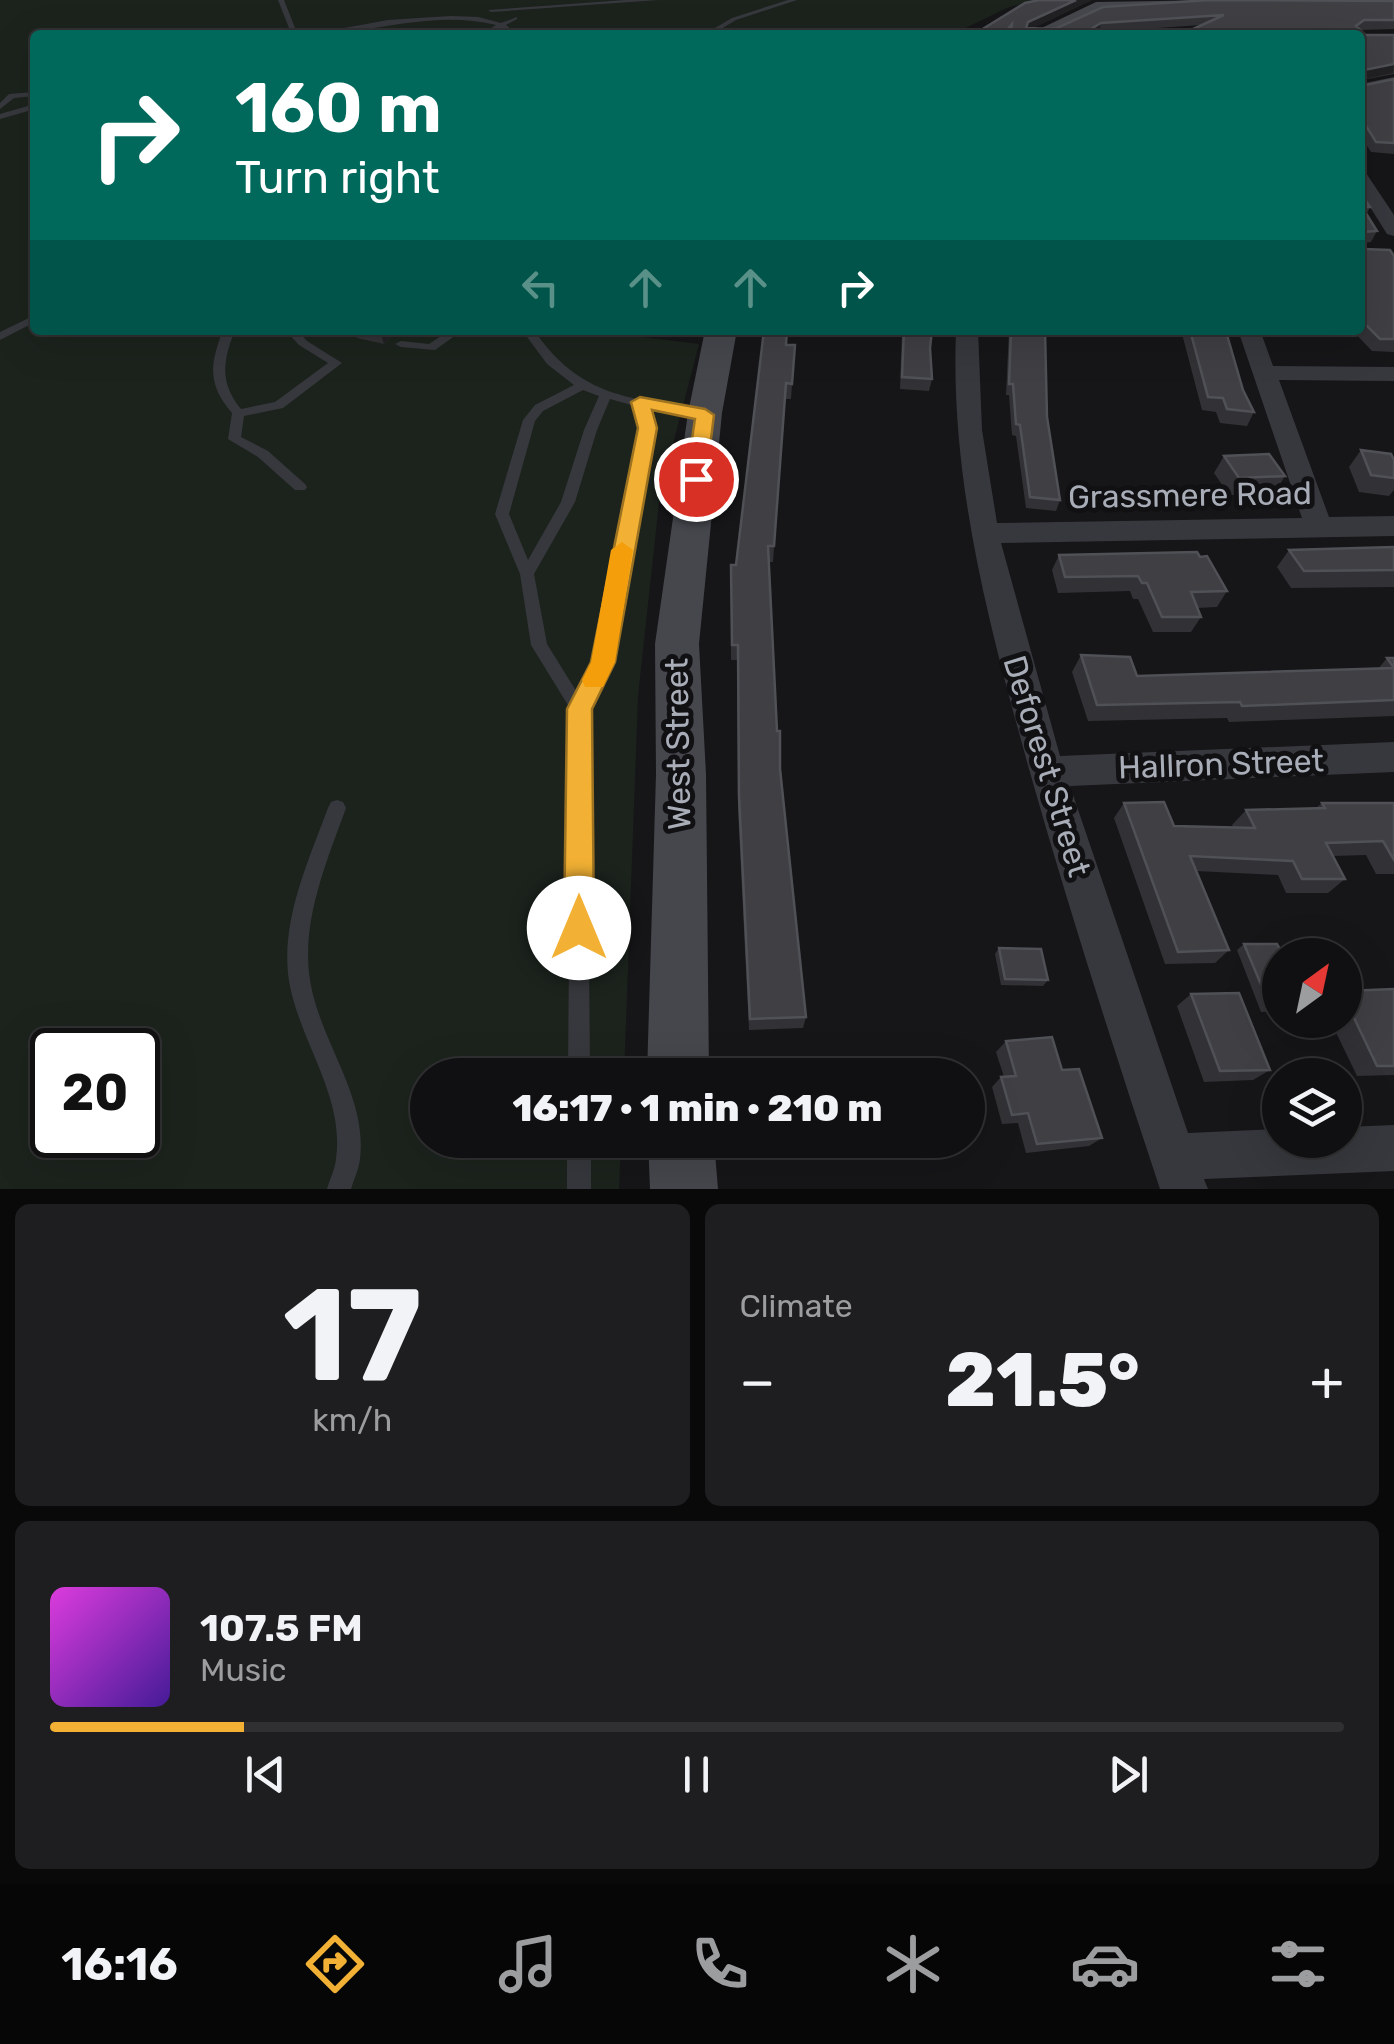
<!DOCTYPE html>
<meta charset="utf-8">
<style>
body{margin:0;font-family:Rubik,sans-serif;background:#1e1e20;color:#f1f3f6;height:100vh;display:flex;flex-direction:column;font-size:38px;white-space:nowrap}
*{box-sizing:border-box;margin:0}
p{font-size:32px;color:#9c9d9f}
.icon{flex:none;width:55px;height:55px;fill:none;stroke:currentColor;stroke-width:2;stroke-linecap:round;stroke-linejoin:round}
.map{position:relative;height:1189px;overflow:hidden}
.panel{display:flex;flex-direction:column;gap:15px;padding:15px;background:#09090a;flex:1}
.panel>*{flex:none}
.guide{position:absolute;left:30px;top:30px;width:1335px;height:305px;border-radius:10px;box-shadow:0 10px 40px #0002,0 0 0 2px #303032;background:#00695c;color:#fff;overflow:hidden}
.needle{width:65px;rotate:33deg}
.fabs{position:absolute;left:1262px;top:938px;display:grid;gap:20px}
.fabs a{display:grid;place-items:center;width:100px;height:100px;border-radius:50%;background:#101012;box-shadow:0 10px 40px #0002,0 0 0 2px #303032;font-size:50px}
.speed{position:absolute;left:30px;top:1028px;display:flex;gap:20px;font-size:50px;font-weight:700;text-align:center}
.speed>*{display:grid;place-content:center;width:130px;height:130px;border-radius:50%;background:#101012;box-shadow:0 10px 40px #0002,0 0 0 2px #303032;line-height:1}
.speed .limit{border:5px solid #111;border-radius:15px;background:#fff;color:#111}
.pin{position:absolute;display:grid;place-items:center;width:85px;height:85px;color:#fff;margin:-42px;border:5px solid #fff;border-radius:50%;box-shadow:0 2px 10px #0007}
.me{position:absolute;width:110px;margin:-55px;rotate:0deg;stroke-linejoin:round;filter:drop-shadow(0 0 8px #0008)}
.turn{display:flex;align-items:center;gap:35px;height:210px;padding:0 40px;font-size:45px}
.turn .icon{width:130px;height:130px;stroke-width:2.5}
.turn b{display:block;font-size:70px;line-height:85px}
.lanes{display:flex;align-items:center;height:95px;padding:0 40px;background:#0003;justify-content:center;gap:50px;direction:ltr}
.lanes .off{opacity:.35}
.big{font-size:75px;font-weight:800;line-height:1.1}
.panel .tile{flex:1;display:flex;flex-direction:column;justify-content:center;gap:15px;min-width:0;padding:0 35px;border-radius:15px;background:#1e1e20}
.panel .dial{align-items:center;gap:0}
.dial b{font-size:130px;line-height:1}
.song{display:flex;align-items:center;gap:30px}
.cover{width:120px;height:120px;border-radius:15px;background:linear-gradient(135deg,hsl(300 70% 55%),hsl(260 70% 35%))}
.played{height:10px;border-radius:5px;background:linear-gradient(90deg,#f2b134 15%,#303032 15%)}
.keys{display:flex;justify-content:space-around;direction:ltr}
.heat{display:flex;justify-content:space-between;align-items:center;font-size:55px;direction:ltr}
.panel .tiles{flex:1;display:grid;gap:15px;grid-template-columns:1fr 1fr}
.tile:last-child{grid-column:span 2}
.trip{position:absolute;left:410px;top:1058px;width:575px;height:100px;border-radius:50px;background:#101012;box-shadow:0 10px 40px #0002,0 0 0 2px #303032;font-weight:800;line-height:100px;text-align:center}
.tabs{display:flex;height:160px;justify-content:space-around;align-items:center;background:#060607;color:#9c9d9f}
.tabs .icon{width:70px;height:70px}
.tabs .on{color:#f2b134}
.tabs b{font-size:45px;color:#f1f3f6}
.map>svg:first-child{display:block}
</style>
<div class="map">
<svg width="1394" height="1189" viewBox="0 0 1394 1189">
<rect width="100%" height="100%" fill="#161618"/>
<!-- green -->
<path fill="#1c231d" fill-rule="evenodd" d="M0,0h1035l-28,8 -56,27h-916v295h551l113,14 -39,150 -22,202 -14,379h-196v65h193l-2,49h-619zM52,1050h86v85h-86z"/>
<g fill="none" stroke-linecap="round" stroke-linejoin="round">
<!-- lane -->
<path fill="#37383d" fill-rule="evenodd" d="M278,0h6l11,28 -7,7h-7l8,-7z
M625,0h33l-167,12 -3,-2z
M788,0h9l-61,20 -25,15h-8l29,-17z
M451,16l27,1 23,6 16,-6v2l-11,6 12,10h-7l-10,-7 -13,7h-8l16,-10c-67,-16 -125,10 -190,10l82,-15z
M35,92v4l-21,2 -14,11v-6l9,-9z
M35,104v5l-35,10v-5z
M35,315v7l-35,18v-8z
M223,330h12c-12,31 -16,52 6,79l34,-7 53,-39 -29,-18 -14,-15h12l10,11 35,22 -59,45 -39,8 -3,21 27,14 37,33 2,3 -2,3h-10l-37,-33 -30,-18 4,-26c-25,-29 -22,-49 -9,-83z
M450,330h13l-28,20 -34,-3 -6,-3 6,-3 28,3z
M522,330h12c46,68 97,68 171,81l6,4 -6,4 -57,-10 6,19 -43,234 -24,47 3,366h-22l3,-365 -40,-65 -11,-71 -25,-60 28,-94 12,-15 39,-20 -27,-21zM583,390l16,6 -15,34 -23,72 -33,58 -19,-46 26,-93 8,-10zM610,399l25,7 7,22 -47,234 -17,32 -31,-50 -13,-70 41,-72 22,-72z
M337,800l6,2 3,6c-19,53 -43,108 -37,165 7,65 59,120 51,186 -1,10 -6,20 -9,30h-24c3,-10 8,-20 9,-30 9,-63 -37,-118 -47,-178 -9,-59 19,-119 39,-173l3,-6z
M567,1140h24v49h-24z"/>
<!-- street -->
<path fill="#37383d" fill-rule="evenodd" d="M1394,77v8l-34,7v-8z
M1360,172l6,1 28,42v21l-7,-2 -27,-43z
M956,330h22l4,100 15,93 305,-5 -64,-188h22l13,36 121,1v14l-115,-1 50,137 65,-1v20l-393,7 59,213 334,-14v30l-324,14 118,347 92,-4v11h65v-13l49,-2v46l-190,8 4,10h-48c-46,-139 -91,-279 -131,-420 -40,-144 -79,-288 -73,-439z"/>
<!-- secondary -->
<path fill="#45474d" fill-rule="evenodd" d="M1220,0l-9,5 -112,7 -48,23h-24l69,-33z
M705,330h32l-15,83 -23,231 7,130 3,301h-62l9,-301 -1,-130 33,-231z
M648,1140h66l4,49h-68z"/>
</g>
<!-- wall -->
<path fill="#323236" d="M1039,0h53l-59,28 22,1 48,-22 291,-6v28l-35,1 6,5h29v39l-32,6 -1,2 5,3 28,-6v75l-23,-2 -11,-17v-100l-159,-10 -102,7 -5,3h-84v-2l-2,2h-35z
M1360,192l10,15 -3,6 10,18 -6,11 -7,1v6l30,7v96l-22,-1 -20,-21h8z
M354,330h59l-7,7 -12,-3 -10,10 -27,-6z
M902,330h30l-2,18 2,31 -3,12 -29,-2z
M1009,330h36l2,87 13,83 -4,11 -30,-3 -10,-72 -4,-1 -3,-40h-3z
M1181,330h41l21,60 11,22 -7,14 -27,-3 -4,-11 -14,-2z
M787,335l-1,10 6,39 -1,15h-6l-12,163h-4l8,169 29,286 -3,11 -54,2 -11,-220 -1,-150h-6v-80l5,-15z
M1361,450l33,10v30l-5,6 -30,-4 -10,-25z
M1224,456l61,20 -11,18 -45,1 -15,-22z
M1394,547v40l-103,1 -14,-21 12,-17z
M1059,555l168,36 -10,16 -20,1 4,9 -10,15h-38l-15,-33h-5l-3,-8 -72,2 -6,-23z
M1081,655l56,21 241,-7 9,-11h7v58l-165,6 -2,-4 -139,3 -16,-49z
M1124,803l50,23 60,2 -2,-3 14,-15 70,-2 6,-5h72v71h-18l-10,-19 -33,1 12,23 -17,14h-42l-8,-18 -82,-4 33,79 -14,13 -50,1 -51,-146z
M1244,944l36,11v56l-19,1 -24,-62z
M999,948l49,32 -5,6 -42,-1 -6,-31z
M1394,989v86l-37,1 -27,-56h15v-29z
M1191,994l79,76 -17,10 -49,2 -27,-76z
M1006,1041l56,29 40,68 -13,8 -63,7 -8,-30 -16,1 -10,-37 9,-10h3l-8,-25z
M750,1140h58l1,7 -3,9 -55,3z"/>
<!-- shaded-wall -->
<path fill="#212124" d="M1076,0h16l-67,32 3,-10z
M1101,23l-2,9 -5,3h-13z
M1394,64l-1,9 -33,7 4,-10z
M387,330h6l1,4 -10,10 -3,-9z"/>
<!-- building -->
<path fill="#3f3f44" stroke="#4f5156" stroke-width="2.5" d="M1039,0h37l-48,22 -2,6 29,1 48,-22 107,-7 184,1v19h-30l-8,6 9,9h29v29l-30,6 -3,12 5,3 28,-6v64l-18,-1 -16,-26v-81h-180l44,-20 -123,8 -20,12h-70l1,-11 -9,11h-30l52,-32z
M1360,192l10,15h-8l15,24 -13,1v17l26,1 4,6v83h-14l-20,-20z
M354,330h33l-6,5z
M764,330h23l-1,15h9l-3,39 -6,-1 -12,163h-6l9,185h3v38l26,248 -56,2 -11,-223 -1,-151h-6l-1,-80h5z
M904,330h28l-2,18 2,31 -30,-2z
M1011,330h34l2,87 13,83 -30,-3 -10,-72 -4,-1 -3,-40h-4z
M1190,330h32l1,4 4,1 16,55 11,22 -27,-3 -4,-11 -15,-1z
M1361,450l30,4 3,6v18l-23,-3z
M1269,454l16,22 -46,2 -15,-22z
M1394,547v23l-90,1 -15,-21z
M1197,552l3,5 7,-1 20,35 -36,1 10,25h-39l-15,-34h-5l-4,-7 -73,1 -6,-22z
M1081,655l49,2 7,19 257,-8v32l-152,6 -2,-4 -143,3z
M1387,658h7v10z
M1164,802l10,24 81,2 -9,-18 79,-2 -3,-5h72v57l-11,-19 -57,2 19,36h-43l-9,-18 -103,-5 39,94 -51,2 -54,-149z
M1244,944h33l6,11h-3v51h-10z
M999,948l42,1 7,31 -43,-1z
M1394,989v77h-17l-32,-67v-8z
M1239,993l31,77 -50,1 -29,-77z
M1052,1037l10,33 17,-1 23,69 -65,6 -9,-31 -16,2 -11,-38 15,-1 -10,-35z
M800,1070l1,5h-54v-2z
M752,1140h56l1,7 -56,3z"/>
<!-- route -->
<path fill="#f2b134" stroke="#9d7322" stroke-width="2.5" d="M640,397l65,12 9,6 -8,64 -10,7 -10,-7 9,-60 -43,-9 5,18 -42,234 -23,47 2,219 -4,11 -11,4 -10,-4 -5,-11 3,-219 24,-47 47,-234 -7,-26z"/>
<!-- slow -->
<path fill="#f59e0b" d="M622,542l11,8 -18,112 -12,25h-18l-3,-7 9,-18 20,-112z"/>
<g text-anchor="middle" stroke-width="10" stroke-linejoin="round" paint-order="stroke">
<!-- street labels -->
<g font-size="32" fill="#a8adb8" stroke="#111113">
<text transform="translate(1190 495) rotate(-1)" y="11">Grassmere Road</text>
<text transform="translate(678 744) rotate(-91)" y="11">West Street</text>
<text transform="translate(1221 764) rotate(-2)" y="11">Hallron Street</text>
<text transform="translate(1047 766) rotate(73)" y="11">Deforest Street</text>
</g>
</g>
</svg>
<div class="fabs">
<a><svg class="needle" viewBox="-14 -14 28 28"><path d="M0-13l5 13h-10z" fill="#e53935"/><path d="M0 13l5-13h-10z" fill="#9c9d9f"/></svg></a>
<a><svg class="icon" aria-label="layers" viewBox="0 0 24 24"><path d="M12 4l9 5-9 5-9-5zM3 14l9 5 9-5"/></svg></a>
</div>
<div class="speed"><div class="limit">20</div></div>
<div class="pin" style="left:696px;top:479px;background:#d93025"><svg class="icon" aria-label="arrive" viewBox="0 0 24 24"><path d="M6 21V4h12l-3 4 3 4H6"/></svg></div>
<svg class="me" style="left:579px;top:928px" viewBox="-20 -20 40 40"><circle r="19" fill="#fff"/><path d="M0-13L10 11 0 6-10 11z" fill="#f2b134"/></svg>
<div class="trip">16:17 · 1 min · 210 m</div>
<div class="guide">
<div class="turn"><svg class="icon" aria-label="right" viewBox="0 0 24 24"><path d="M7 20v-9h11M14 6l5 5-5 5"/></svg><div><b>160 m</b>Turn right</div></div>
<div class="lanes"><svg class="icon off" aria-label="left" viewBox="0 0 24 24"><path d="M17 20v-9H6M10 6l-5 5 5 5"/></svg><svg class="icon off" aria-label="ahead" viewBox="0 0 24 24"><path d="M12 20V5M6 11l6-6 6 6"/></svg><svg class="icon off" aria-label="ahead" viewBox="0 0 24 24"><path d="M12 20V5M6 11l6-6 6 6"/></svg><svg class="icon" aria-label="right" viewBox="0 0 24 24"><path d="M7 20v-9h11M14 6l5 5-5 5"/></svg></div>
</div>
</div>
<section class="panel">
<div class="tiles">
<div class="tile dial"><b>17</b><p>km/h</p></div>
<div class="tile"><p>Climate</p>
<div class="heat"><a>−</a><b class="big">21.5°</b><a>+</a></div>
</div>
<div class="tile">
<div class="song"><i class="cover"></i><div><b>107.5 FM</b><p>Music</p></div></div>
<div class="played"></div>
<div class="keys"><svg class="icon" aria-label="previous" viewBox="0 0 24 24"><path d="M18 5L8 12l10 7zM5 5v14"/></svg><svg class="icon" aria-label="pause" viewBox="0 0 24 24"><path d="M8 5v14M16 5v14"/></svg><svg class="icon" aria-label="next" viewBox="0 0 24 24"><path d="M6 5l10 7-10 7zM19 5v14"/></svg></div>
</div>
</div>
</section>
<nav class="tabs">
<b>16:16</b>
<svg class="icon on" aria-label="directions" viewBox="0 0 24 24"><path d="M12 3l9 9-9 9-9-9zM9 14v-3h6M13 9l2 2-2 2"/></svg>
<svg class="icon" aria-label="music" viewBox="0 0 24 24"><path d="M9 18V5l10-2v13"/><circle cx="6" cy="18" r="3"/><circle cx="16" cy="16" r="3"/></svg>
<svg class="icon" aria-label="phone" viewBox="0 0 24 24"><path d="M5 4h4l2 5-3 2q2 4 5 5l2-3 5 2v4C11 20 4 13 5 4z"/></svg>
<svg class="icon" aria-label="climate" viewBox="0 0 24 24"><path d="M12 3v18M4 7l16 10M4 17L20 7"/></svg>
<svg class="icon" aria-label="car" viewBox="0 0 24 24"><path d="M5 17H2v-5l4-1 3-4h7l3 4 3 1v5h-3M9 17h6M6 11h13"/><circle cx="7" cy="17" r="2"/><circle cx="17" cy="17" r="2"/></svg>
<svg class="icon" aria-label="filters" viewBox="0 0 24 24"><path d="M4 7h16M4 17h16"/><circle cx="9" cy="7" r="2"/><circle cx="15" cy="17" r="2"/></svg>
</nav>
